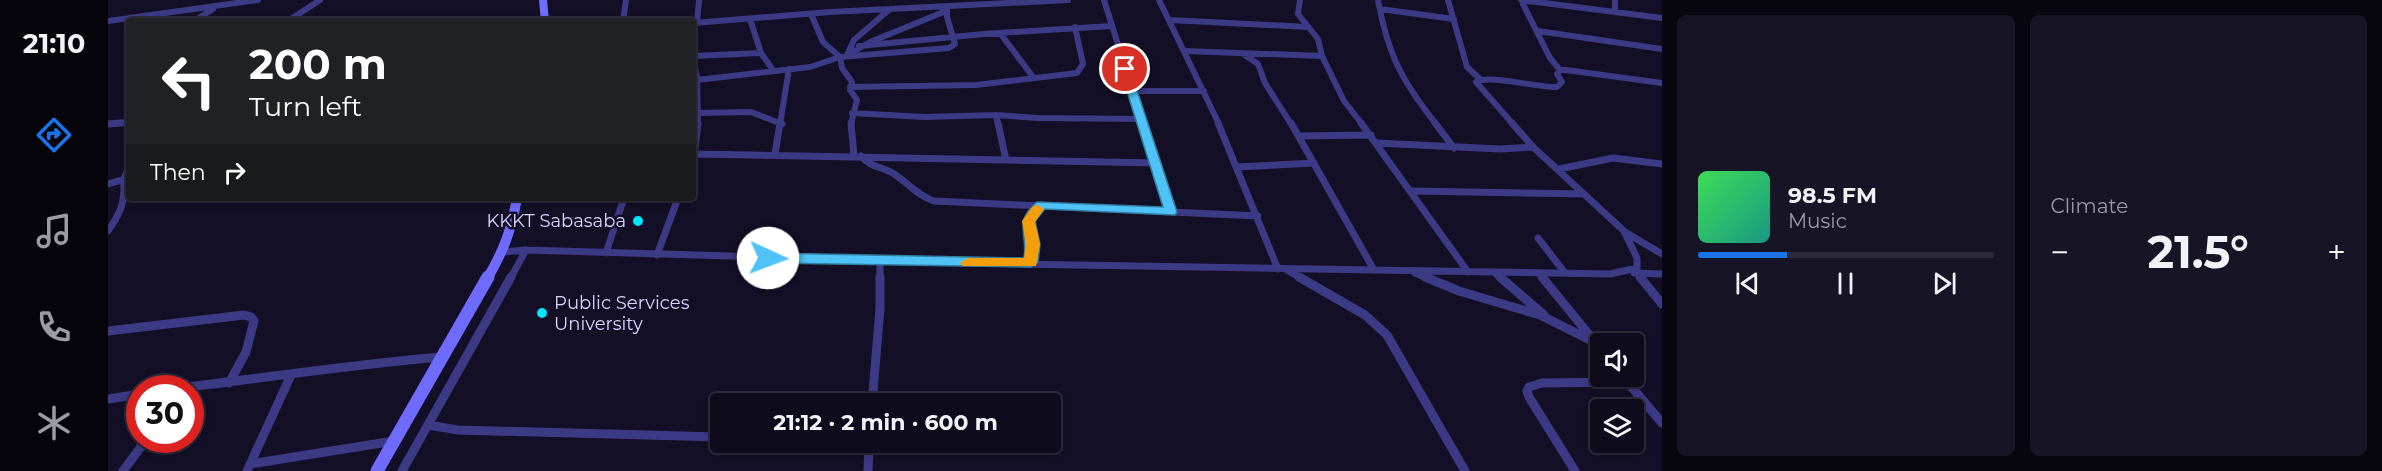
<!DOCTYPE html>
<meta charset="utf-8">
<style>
body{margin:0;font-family:Montserrat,sans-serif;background:#171425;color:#f1f3f6;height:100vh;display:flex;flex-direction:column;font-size:22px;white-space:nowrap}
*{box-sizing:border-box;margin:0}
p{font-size:20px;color:#9b9ba3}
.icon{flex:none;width:33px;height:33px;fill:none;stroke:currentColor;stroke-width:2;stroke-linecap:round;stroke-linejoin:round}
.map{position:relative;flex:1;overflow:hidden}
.details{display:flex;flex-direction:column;gap:15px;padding:15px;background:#08060f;width:720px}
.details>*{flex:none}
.banner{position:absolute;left:18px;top:18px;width:570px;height:183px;border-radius:6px;box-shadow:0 3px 9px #0003,0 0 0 2px #2e2b3b;background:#202124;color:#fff;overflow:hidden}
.fabs{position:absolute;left:1482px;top:333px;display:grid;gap:12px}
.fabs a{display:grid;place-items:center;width:54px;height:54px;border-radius:6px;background:#0e0b1c;box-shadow:0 3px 9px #0003,0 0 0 2px #2e2b3b;font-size:30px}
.speed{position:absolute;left:18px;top:375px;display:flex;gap:12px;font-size:30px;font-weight:700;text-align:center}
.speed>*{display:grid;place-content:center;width:78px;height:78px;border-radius:50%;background:#0e0b1c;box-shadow:0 3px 9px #0003,0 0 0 2px #2e2b3b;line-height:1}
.speed .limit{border:9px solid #d22;background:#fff;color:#111}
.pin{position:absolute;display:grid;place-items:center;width:51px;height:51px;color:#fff;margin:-26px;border:3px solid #fff;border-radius:50%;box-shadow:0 2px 6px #0007}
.me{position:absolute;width:66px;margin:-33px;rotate:92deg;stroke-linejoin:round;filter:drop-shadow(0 0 4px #0008)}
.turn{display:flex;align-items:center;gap:21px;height:126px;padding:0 24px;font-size:27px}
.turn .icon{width:78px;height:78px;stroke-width:2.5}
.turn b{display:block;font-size:42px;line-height:51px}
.then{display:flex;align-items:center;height:57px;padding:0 24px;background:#0003;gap:12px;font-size:22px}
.big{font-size:45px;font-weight:700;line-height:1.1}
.details .widget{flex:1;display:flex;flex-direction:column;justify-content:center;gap:9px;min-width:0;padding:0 21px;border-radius:9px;background:#171425}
.song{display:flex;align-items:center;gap:18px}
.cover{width:72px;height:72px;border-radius:9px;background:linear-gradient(135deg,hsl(130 70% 55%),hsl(170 70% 35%))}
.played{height:6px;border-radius:3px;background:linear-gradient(90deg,#1a73e8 30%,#2e2b3b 30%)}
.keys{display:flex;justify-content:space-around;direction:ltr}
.heat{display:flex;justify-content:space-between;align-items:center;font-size:33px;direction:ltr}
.details .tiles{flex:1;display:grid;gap:15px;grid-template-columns:repeat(2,1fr)}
.trip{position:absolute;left:602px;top:393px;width:351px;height:60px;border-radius:6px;background:#0e0b1c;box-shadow:0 3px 9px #0003,0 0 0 2px #2e2b3b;font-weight:700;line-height:60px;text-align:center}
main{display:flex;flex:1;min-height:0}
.dock{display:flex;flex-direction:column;width:108px;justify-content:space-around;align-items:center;background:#06040b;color:#9b9ba3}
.dock .icon{width:42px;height:42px}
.dock .selected{color:#1a73e8}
.dock b{font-size:27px;color:#f1f3f6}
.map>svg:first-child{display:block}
</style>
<main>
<nav class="dock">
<b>21:10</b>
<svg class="icon selected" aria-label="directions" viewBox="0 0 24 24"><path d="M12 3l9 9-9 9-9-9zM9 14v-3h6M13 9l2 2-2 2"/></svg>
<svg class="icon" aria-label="music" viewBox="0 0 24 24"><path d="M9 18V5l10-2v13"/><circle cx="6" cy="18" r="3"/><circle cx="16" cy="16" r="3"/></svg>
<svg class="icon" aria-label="phone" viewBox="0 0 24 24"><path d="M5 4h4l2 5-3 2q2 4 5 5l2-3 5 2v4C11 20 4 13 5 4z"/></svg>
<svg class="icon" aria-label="climate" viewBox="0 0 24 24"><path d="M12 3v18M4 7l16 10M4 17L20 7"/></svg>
</nav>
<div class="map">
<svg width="1554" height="471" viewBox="0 0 1554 471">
<rect width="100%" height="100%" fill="#130f26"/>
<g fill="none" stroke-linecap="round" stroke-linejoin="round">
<!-- minor-far2 -->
<path stroke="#3d3a85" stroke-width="6" d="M996,0l39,124
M1051,0l60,124
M1192,0l-2,14 20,25 4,17 22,45 18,23
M1270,0c10,55 24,81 58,124
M1340,0l19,67 13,12
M1413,0l141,18
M1413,0l29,58 10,12
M1507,0v12
M1272,9l74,10
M703,14l12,28 17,15 2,11 10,14 -2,8 7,10 -6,24
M642,19l11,34 12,17
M1062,20l138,7
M0,21l150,-21
M86,21l19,-12
M180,21l32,-21
M515,21l3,-21
M585,23l137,-11 238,-12
M589,23l2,-23
M1430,31l124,18
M892,33l33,44
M751,46l125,-12 127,-8
M1077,51l137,5
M740,53l6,-13 36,-31
M1135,54l15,10 7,19 26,41
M585,56l4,22 1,46
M585,56l68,-3
M738,56l24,-14 76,-31
M589,80l113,-13 30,-10 109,-9 6,-4 -8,-27v-10
M742,87l126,-2 101,-12 6,-9 -8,-37
M1024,91h72
M588,113l55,-1 31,12
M744,113l72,4 72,-2 41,3 104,1
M888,115l2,9
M0,124l21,-2
M672,124l9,-55
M1405,124l-37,-42c11,-8 63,6 81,5l5,-5 -5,-8 3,-4h6l96,13"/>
<!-- minor-far1 -->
<path stroke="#3d3a85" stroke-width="7" d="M671,123l3,1
M743,123l3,33
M890,123l8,37
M1035,123l28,89
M1110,123l60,146
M1183,123l83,147
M1253,123l107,149
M1327,123l19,25
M0,124l13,-1
M1191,136l72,-1
M1269,143l123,6 33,-2
M587,154l461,9
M667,154l5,-31
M753,156c9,11 22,11 33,18 14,9 24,22 40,27l324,15
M585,165l5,-42
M1129,167l77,-4
M1451,169l54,-11 49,6
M0,184l14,-4
M1304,191l171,3
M0,231c6,-9 13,-19 15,-31 3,-15 -3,-16 6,-32
M1517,232l37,22
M1430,238l27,35
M395,252l23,-2 436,13 648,11 27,-6v-10l-13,-27 -91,-84 -21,-24
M498,253l18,-55
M549,255l21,-57
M772,259v20
M923,263c2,-22 -6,-41 11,-58
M1179,270l15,9
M1307,273l14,6
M1387,273l7,6
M1431,273l5,6
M1526,273l28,1
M1529,273l5,6
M402,279l16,-29"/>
<!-- minor -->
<path stroke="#3d3a85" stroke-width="9" d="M1191,277l66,38 22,20 78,136
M1317,277l34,14 81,24 56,28
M1392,277l44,38
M1434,277l58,71
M1532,277l22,27
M0,331l136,-16 7,2 3,4 -8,31 -17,31
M1516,378l38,45
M70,388c88,-10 176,-24 264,-31
M0,399l32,-5
M764,404l8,-96v-31
M320,425l30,5 262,7
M142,464l144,-23
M15,471l23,-31
M139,471l44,-96
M294,471l109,-194
M760,471l1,-29
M1467,471l-46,-74 -2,-6 2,-4 13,-4 85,-1"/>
<!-- secondary-far2 -->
<path stroke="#6f6bff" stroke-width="8" d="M435,0l2,21"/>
<!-- secondary-far1 -->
<path stroke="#6f6bff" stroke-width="10" d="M379,279c17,-29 24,-48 30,-81"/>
<!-- secondary -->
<path stroke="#6f6bff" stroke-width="13" d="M269,471l111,-194"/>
</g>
<!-- route -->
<path fill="#4fc3f7" stroke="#337fa1" stroke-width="1.5" d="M1017,66l5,3 47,143 -2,3 -130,-6 -10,12 5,23 -2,18 -7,5 -263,-4 -7,-5 7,-5 256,5c4,-27 -11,-35 13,-56l126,5 -43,-138z"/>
<!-- slow -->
<path fill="#f59e0b" d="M930,205l6,4 -9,13 5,22 -4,22h-73l-3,-3 8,-5h56l2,-14 -4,-23 11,-15z"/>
<!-- markers -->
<g fill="#00e5ff" stroke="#130f26" stroke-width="2">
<circle cx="530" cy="221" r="6"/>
<circle cx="434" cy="313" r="6"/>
</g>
<g text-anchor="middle" stroke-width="5" stroke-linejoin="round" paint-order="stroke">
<!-- poi labels -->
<g font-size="18" fill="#d9d4ff" stroke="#130f26" text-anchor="end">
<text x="518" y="227">KKKT Sabasaba</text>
<text x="446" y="309" text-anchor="start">Public Services<tspan x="446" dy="21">University</tspan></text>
</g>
</g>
</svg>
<div class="fabs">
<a><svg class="icon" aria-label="sound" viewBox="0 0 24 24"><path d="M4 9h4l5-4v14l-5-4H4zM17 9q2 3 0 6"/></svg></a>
<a><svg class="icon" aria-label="layers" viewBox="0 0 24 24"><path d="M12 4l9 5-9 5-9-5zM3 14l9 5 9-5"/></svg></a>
</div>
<div class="speed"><div class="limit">30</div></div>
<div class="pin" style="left:1017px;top:69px;background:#d93025"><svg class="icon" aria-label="arrive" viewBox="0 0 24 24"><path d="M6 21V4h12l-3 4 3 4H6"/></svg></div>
<svg class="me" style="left:660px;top:258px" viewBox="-20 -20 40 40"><circle r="19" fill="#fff"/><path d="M0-13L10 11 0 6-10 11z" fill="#4fc3f7"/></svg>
<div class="trip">21:12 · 2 min · 600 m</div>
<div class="banner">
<div class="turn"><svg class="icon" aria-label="left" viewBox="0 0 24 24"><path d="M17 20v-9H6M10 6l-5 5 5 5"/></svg><div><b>200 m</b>Turn left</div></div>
<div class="then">Then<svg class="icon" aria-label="right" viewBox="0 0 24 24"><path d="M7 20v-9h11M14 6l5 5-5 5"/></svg></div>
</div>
</div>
<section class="details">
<div class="tiles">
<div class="widget">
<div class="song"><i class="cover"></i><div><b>98.5 FM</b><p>Music</p></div></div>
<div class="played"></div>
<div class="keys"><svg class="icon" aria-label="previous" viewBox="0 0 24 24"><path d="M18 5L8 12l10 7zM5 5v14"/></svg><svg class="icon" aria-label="pause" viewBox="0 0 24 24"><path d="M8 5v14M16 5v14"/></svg><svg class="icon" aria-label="next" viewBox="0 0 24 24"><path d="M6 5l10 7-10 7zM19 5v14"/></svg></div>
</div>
<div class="widget"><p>Climate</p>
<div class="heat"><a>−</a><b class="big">21.5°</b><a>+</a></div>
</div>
</div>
</section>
</main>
